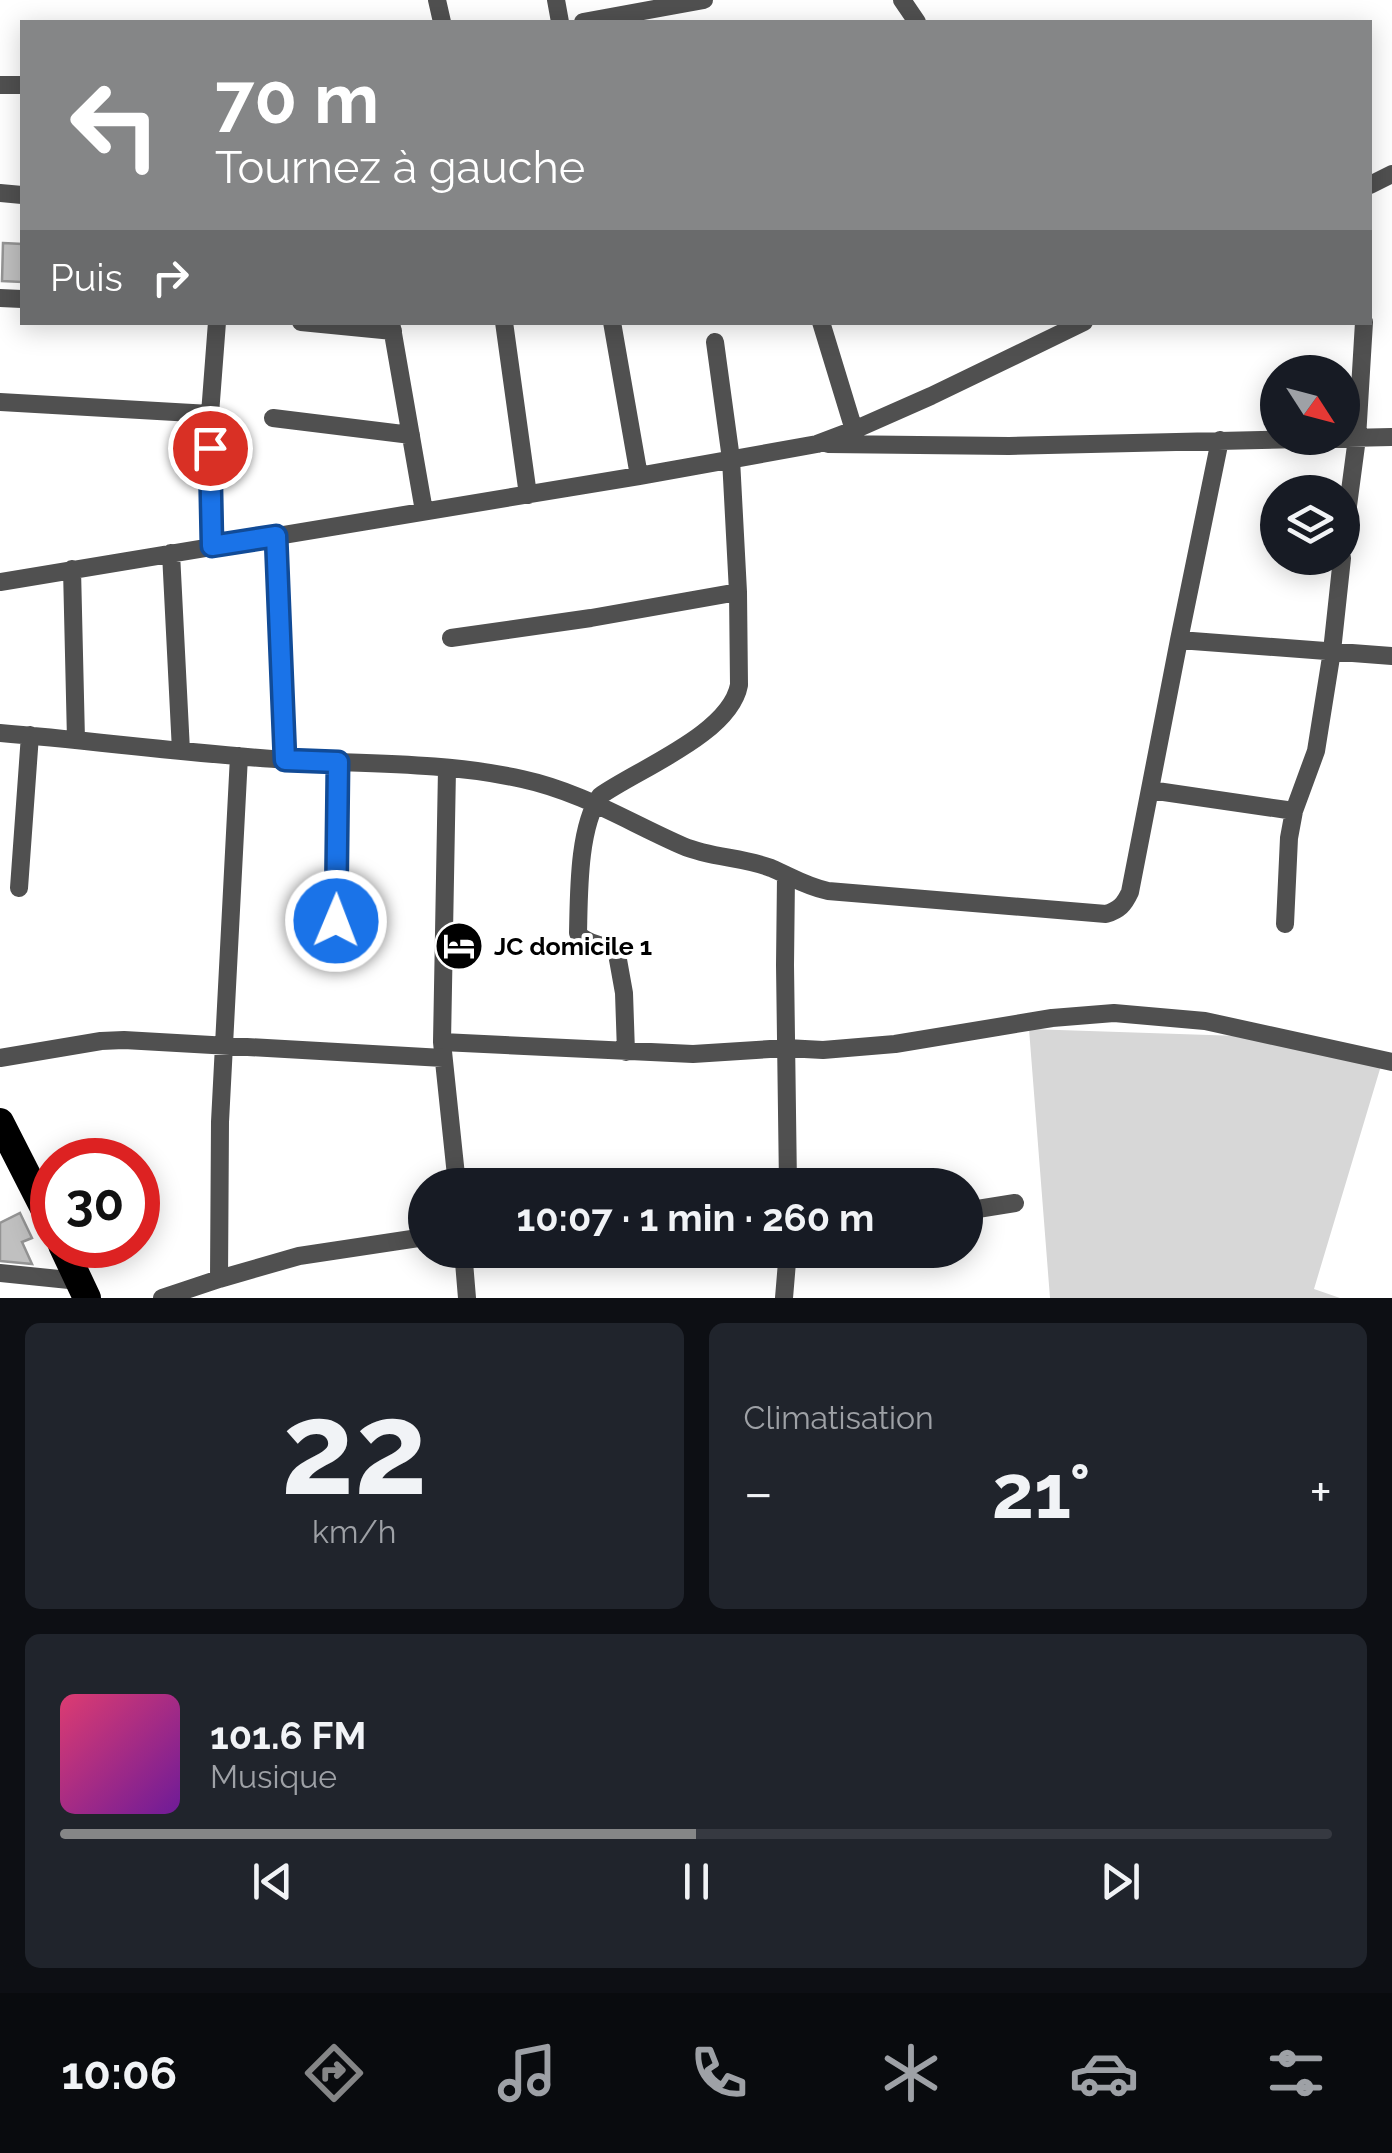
<!DOCTYPE html>
<html lang="fr">
<meta charset="utf-8">
<style>
body{margin:0;font-family:Raleway,sans-serif;background:#20242c;color:#f1f3f6;height:100vh;display:flex;flex-direction:column;font-size:38px;white-space:nowrap}
*{box-sizing:border-box;margin:0}
p{font-size:32px;color:#9ea1a6}
.icon{flex:none;width:55px;height:55px;fill:none;stroke:currentColor;stroke-width:2;stroke-linecap:round;stroke-linejoin:round}
.map{position:relative;height:1298px;overflow:hidden}
.drawer{display:flex;flex-direction:column;gap:25px;padding:25px;background:#0d0f14;flex:1}
.drawer>*{flex:none}
.banner{position:absolute;left:20px;top:20px;width:1352px;height:305px;border-radius:0px;box-shadow:0 5px 25px #0003;background:#858687;color:#fff;overflow:hidden}
.needle{width:65px;rotate:126deg}
.fabs{position:absolute;left:1260px;top:355px;display:grid;gap:20px}
.fabs a{display:grid;place-items:center;width:100px;height:100px;border-radius:50%;background:#171b24;box-shadow:0 5px 25px #0003;font-size:50px}
.speed{position:absolute;left:30px;top:1138px;display:flex;gap:20px;font-size:50px;font-weight:700;text-align:center}
.speed>*{display:grid;place-content:center;width:130px;height:130px;border-radius:50%;background:#171b24;box-shadow:0 5px 25px #0003;line-height:1}
.speed .limit{border:15px solid #d22;background:#fff;color:#111}
.pin{position:absolute;display:grid;place-items:center;width:85px;height:85px;color:#fff;margin:-42px;border:5px solid #fff;border-radius:50%;box-shadow:0 2px 10px #0007}
.me{position:absolute;width:110px;margin:-55px;rotate:1deg;stroke-linejoin:round;filter:drop-shadow(0 0 8px #0008)}
.turn{display:flex;align-items:center;gap:35px;height:210px;padding:0 30px;font-size:45px}
.turn .icon{width:130px;height:130px;stroke-width:2.5}
.turn b{display:block;font-size:70px;line-height:85px}
.then{display:flex;align-items:center;height:95px;padding:0 30px;background:#0003;gap:20px;font-size:38px}
.big{font-size:75px;font-weight:700;line-height:1.1}
.drawer .widget{flex:1;display:flex;flex-direction:column;justify-content:center;gap:15px;min-width:0;padding:0 35px;border-radius:15px;background:#20242c}
.drawer .dial{align-items:center;gap:0}
.dial b{font-size:130px;line-height:1}
.song{display:flex;align-items:center;gap:30px}
.cover{width:120px;height:120px;border-radius:15px;background:linear-gradient(135deg,hsl(340 70% 55%),hsl(280 70% 35%))}
.played{height:10px;border-radius:5px;background:linear-gradient(90deg,#858687 50%,#363941 50%)}
.keys{display:flex;justify-content:space-around;direction:ltr}
.heat{display:flex;justify-content:space-between;align-items:center;font-size:55px;direction:ltr}
.drawer .tiles{flex:1;display:grid;gap:25px;grid-template-columns:1fr 1fr}
.widget:last-child{grid-column:span 2}
.trip{position:absolute;left:408px;top:1168px;width:575px;height:100px;border-radius:50px;background:#171b24;box-shadow:0 5px 25px #0003;font-weight:700;line-height:100px;text-align:center}
.dock{display:flex;height:160px;justify-content:space-around;align-items:center;background:#090b0e;color:#9ea1a6}
.dock .icon{width:70px;height:70px}
.dock .current{color:#858687}
.dock b{font-size:45px;color:#f1f3f6}
.map>svg:first-child{display:block}
</style>
<div class="map">
<svg width="1392" height="1298" viewBox="0 0 1392 1298">
<rect width="100%" height="100%" fill="#fff"/>
<!-- green -->
<path fill="#d7d7d7" d="M1029,1029l210,7 144,23 -69,230 26,9h-290z"/>
<!-- building -->
<path fill="#c0c0c0" stroke="#949494" stroke-width="2.5" d="M3,243l19,1v38l-20,-1z
M20,1213l12,25 -10,4 10,22 -32,-3v-38z"/>
<g fill="none" stroke-linecap="round" stroke-linejoin="round">
<!-- minor -->
<path stroke="#505050" stroke-width="18" d="M437,0l5,22
M556,0l4,22
M902,0l15,22
M583,22l121,-22
M0,85h22
M1370,185l22,-11
M0,193l22,2
M0,298l22,1
M301,322l92,9
M391,322l33,189
M504,322l24,173
M612,322l27,154
M821,322l33,108
M0,402l210,12
M273,418l138,17
M828,444l181,2 383,-9
M275,535l10,224
M212,546l-2,-132 7,-92
M1342,551l15,-113 7,-116
M171,553l10,198
M72,569l4,171
M0,582l639,-106 178,-32 37,-14 77,-34 153,-74
M451,638l140,-20 147,-26
M1179,640l213,16
M0,733c96,8 192,21 288,27 76,4 159,2 234,19 60,13 106,43 161,67 28,12 60,11 88,22 21,9 34,18 57,23l278,23c13,-4 18,-9 24,-22l49,-252 41,-200
M447,769l-5,273 15,143
M1150,790l144,21
M786,876l-1,89 3,220
M19,888l11,-153
M336,921l2,-159
M1285,924l4,-86 5,-27 22,-60 16,-100 10,-93
M442,1042l251,12 93,-6 37,2 72,-6 157,-26 62,-5 91,8 187,41
M626,1052l-2,-59 -7,-39c-13,-12 -31,-8 -39,-21 1,-39 0,-105 22,-137 38,-27 130,-62 139,-111l-1,-93 -7,-133 -16,-117
M0,1058l101,-17 23,-1 319,18
M965,1211l50,-8
M463,1250l4,48
M551,1250l61,5
M0,1273l79,8
M219,1279l1,-157 19,-366
M162,1298l57,-19 80,-23 126,-19
M784,1298l4,-48"/>
<!-- highway -->
<path stroke="#000" stroke-width="28" d="M0,1122l52,102
M62,1245l25,53"/>
</g>
<g fill="none" stroke-linecap="round" stroke-linejoin="round">
<!-- route casing -->
<g stroke="#114b97" stroke-width="25">
<path id="route" d="M210,448l2,98 64,-10 9,224 53,2 -2,159"/>
</g>
<!-- route -->
<use href="#route" stroke="#1a73e8" stroke-width="18"/>
</g>
<!-- icons -->
<defs>
<g id="hotel-disc" transform="scale(2.5)"><circle r="9.5" fill="#000" stroke="#fff"/><path d="M-6-4.5h1.5V1H6V5H4.5V3h-9V5H-6ZM-4 0a1.8 1.8 0 1 1 3.6 0ZM.5 0V-2.5h3Q6-2.5 6 0Z" fill="#fff"/></g>
</defs>
<g fill-rule="evenodd">
<use href="#hotel-disc" x="459" y="946"/>
</g>
<g text-anchor="middle" stroke-width="8" stroke-linejoin="round" paint-order="stroke">
<!-- poi labels -->
<g font-size="25" font-weight="bold" fill="#000" stroke="#fff" text-anchor="start">
<text x="494" y="955">JC domicile 1</text>
</g>
</g>
</svg>
<div class="fabs">
<a><svg class="needle" viewBox="-14 -14 28 28"><path d="M0-13l5 13h-10z" fill="#e53935"/><path d="M0 13l5-13h-10z" fill="#9ea1a6"/></svg></a>
<a><svg class="icon" aria-label="layers" viewBox="0 0 24 24"><path d="M12 4l9 5-9 5-9-5zM3 14l9 5 9-5"/></svg></a>
</div>
<div class="speed"><div class="limit">30</div></div>
<div class="pin" style="left:210px;top:448px;background:#d93025"><svg class="icon" aria-label="arrive" viewBox="0 0 24 24"><path d="M6 21V4h12l-3 4 3 4H6"/></svg></div>
<svg class="me" style="left:336px;top:921px" viewBox="-20 -20 40 40"><circle r="17" fill="#1a73e8" stroke="#fff" stroke-width="3"/><path d="M0-11L8 9 0 5-8 9z" fill="#fff"/></svg>
<div class="trip">10:07 · 1 min · 260 m</div>
<div class="banner">
<div class="turn"><svg class="icon" aria-label="left" viewBox="0 0 24 24"><path d="M17 20v-9H6M10 6l-5 5 5 5"/></svg><div><b>70 m</b>Tournez à gauche</div></div>
<div class="then">Puis<svg class="icon" aria-label="right" viewBox="0 0 24 24"><path d="M7 20v-9h11M14 6l5 5-5 5"/></svg></div>
</div>
</div>
<section class="drawer">
<div class="tiles">
<div class="widget dial"><b>22</b><p>km/h</p></div>
<div class="widget"><p>Climatisation</p>
<div class="heat"><a>−</a><b class="big">21°</b><a>+</a></div>
</div>
<div class="widget">
<div class="song"><i class="cover"></i><div><b>101.6 FM</b><p>Musique</p></div></div>
<div class="played"></div>
<div class="keys"><svg class="icon" aria-label="previous" viewBox="0 0 24 24"><path d="M18 5L8 12l10 7zM5 5v14"/></svg><svg class="icon" aria-label="pause" viewBox="0 0 24 24"><path d="M8 5v14M16 5v14"/></svg><svg class="icon" aria-label="next" viewBox="0 0 24 24"><path d="M6 5l10 7-10 7zM19 5v14"/></svg></div>
</div>
</div>
</section>
<nav class="dock">
<b>10:06</b>
<svg class="icon current" aria-label="directions" viewBox="0 0 24 24"><path d="M12 3l9 9-9 9-9-9zM9 14v-3h6M13 9l2 2-2 2"/></svg>
<svg class="icon" aria-label="music" viewBox="0 0 24 24"><path d="M9 18V5l10-2v13"/><circle cx="6" cy="18" r="3"/><circle cx="16" cy="16" r="3"/></svg>
<svg class="icon" aria-label="phone" viewBox="0 0 24 24"><path d="M5 4h4l2 5-3 2q2 4 5 5l2-3 5 2v4C11 20 4 13 5 4z"/></svg>
<svg class="icon" aria-label="climate" viewBox="0 0 24 24"><path d="M12 3v18M4 7l16 10M4 17L20 7"/></svg>
<svg class="icon" aria-label="car" viewBox="0 0 24 24"><path d="M5 17H2v-5l4-1 3-4h7l3 4 3 1v5h-3M9 17h6M6 11h13"/><circle cx="7" cy="17" r="2"/><circle cx="17" cy="17" r="2"/></svg>
<svg class="icon" aria-label="filters" viewBox="0 0 24 24"><path d="M4 7h16M4 17h16"/><circle cx="9" cy="7" r="2"/><circle cx="15" cy="17" r="2"/></svg>
</nav>
